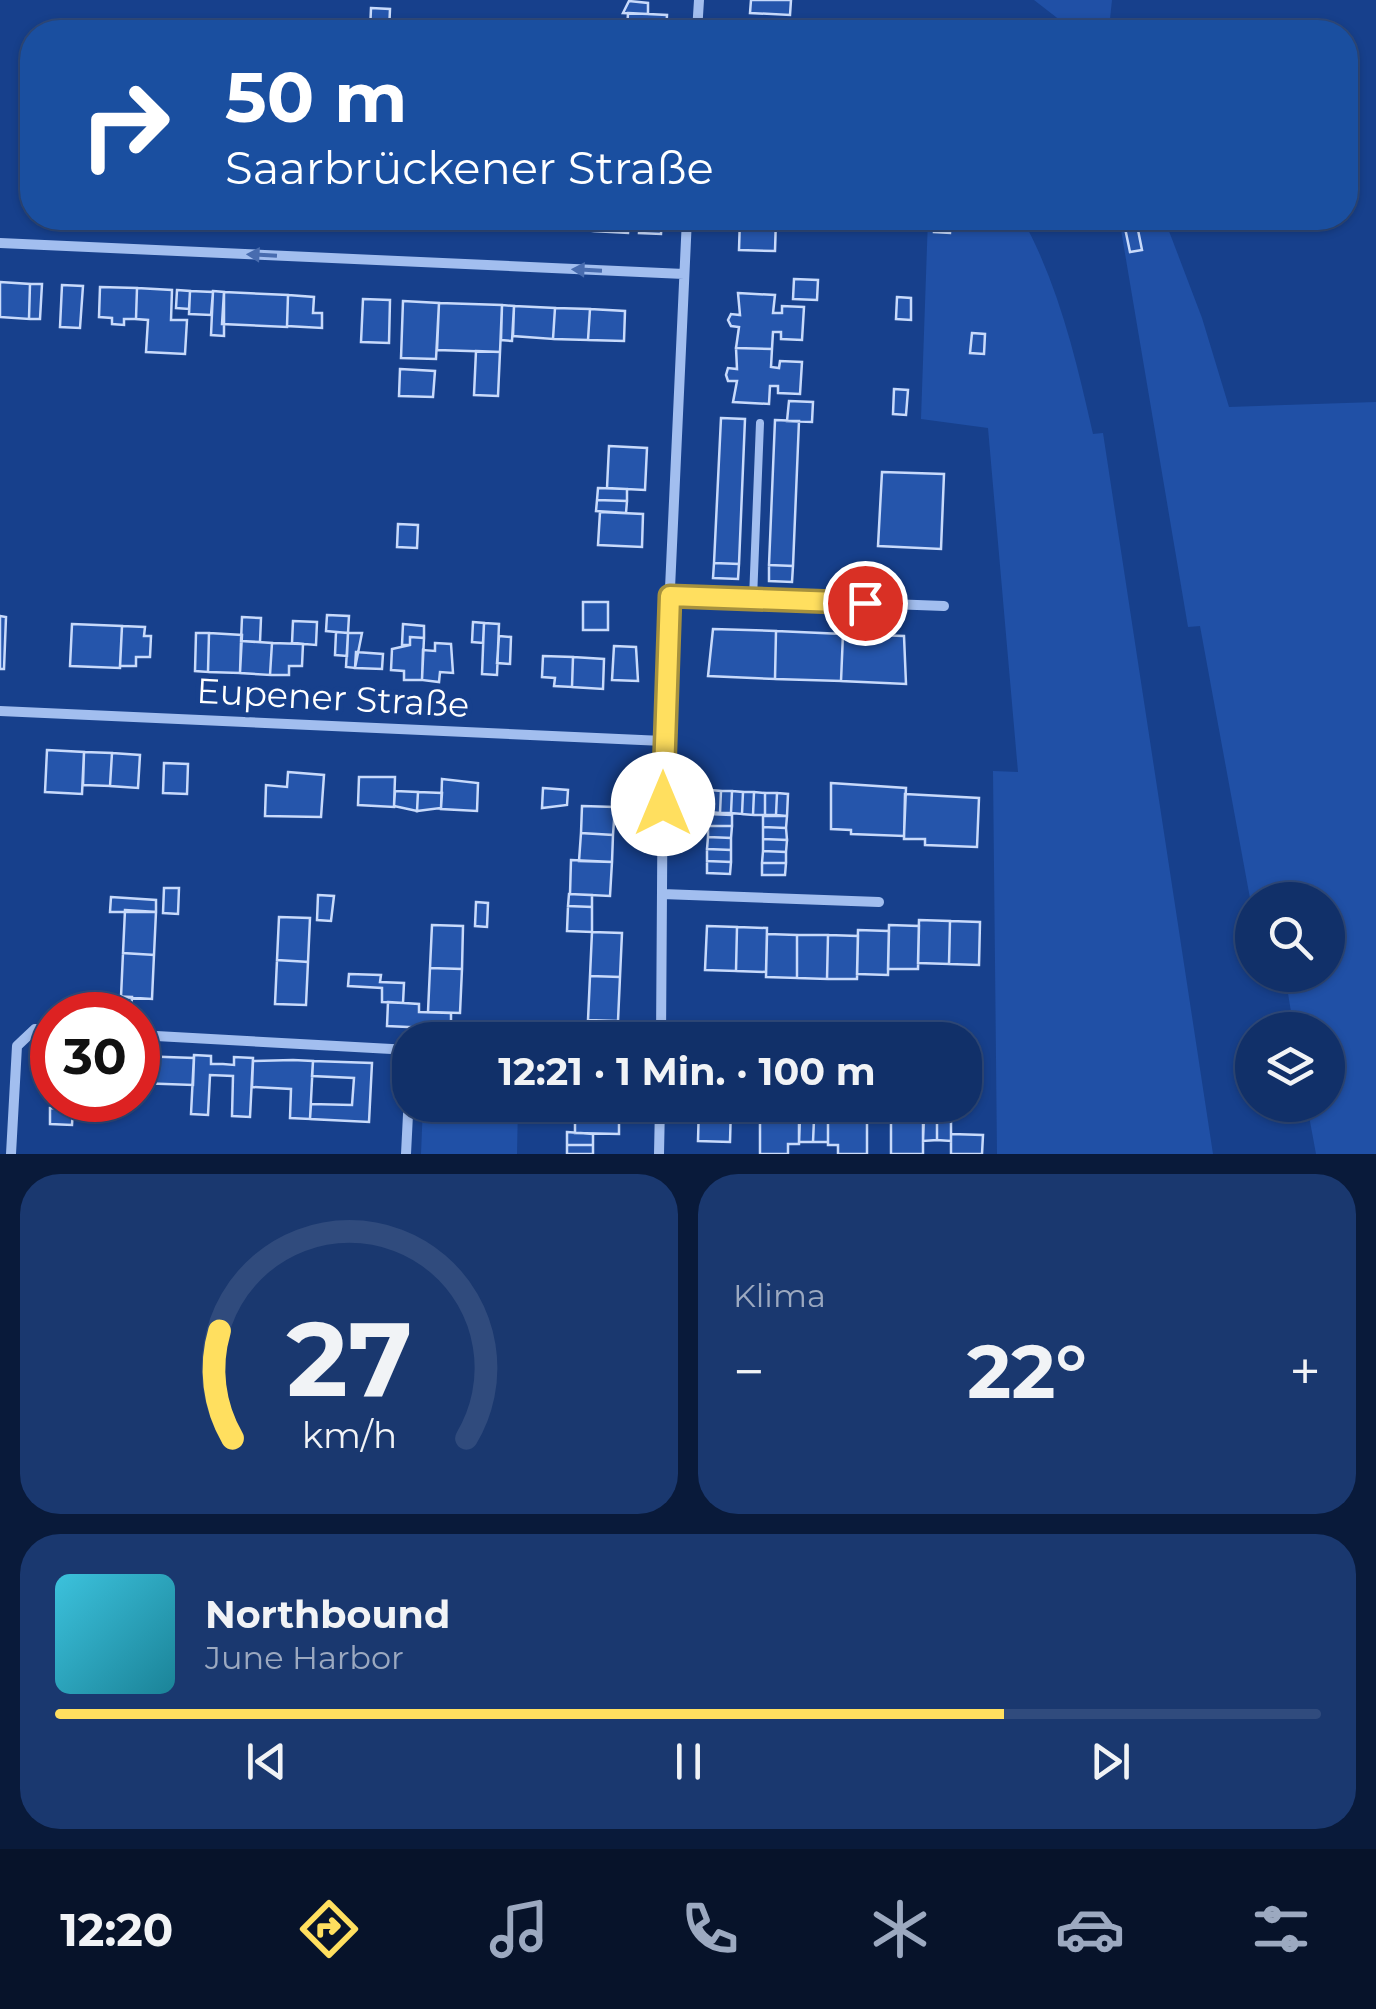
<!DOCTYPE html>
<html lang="de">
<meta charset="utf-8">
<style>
body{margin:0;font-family:Montserrat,sans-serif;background:#1a386f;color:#f1f3f6;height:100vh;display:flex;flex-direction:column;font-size:38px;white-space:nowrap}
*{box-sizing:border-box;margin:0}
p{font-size:32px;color:#9ca9c0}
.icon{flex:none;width:55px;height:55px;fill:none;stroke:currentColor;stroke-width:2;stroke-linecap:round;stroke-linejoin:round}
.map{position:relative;height:1154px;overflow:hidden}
.drawer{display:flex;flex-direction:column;gap:20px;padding:20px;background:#091a3a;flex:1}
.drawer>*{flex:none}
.banner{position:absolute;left:20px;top:20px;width:1338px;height:210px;border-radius:40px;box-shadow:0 2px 8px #0004,0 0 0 2px #304b7d;background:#1a4fa0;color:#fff;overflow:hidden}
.buttons{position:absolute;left:1235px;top:882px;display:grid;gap:20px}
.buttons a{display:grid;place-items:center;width:110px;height:110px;border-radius:50%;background:#113069;box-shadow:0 2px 8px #0004,0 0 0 2px #304b7d;font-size:50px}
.speed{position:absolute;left:30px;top:992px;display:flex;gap:20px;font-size:50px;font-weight:700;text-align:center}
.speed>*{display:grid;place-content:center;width:130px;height:130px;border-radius:50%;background:#113069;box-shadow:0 2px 8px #0004,0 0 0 2px #304b7d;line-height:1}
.speed .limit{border:15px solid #d22;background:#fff;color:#111}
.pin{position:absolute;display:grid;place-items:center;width:85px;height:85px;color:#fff;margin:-42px;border:5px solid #fff;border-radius:50%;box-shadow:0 2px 10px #0007}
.me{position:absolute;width:110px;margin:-55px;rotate:0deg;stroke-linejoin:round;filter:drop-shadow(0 0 8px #0008)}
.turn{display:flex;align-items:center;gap:35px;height:210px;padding:0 40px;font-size:45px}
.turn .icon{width:130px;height:130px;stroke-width:2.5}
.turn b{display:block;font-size:70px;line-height:85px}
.big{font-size:75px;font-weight:700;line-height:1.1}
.drawer .widget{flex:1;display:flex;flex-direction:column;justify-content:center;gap:15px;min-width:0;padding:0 35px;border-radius:40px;background:#1a386f}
.drawer .dial{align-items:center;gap:0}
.dial svg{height:260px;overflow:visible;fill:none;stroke:#304b7d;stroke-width:7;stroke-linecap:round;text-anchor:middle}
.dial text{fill:#f1f3f6;stroke:none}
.song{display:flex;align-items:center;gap:30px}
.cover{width:120px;height:120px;border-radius:15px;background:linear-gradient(135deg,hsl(190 70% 55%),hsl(190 70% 35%))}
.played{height:10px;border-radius:5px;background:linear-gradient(90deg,#ffdf5f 75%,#304b7d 75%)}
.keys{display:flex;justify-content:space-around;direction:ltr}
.heat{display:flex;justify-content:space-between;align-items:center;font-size:55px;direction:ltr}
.drawer .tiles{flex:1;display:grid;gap:20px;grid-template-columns:1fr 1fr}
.widget:last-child{grid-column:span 2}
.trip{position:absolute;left:392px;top:1022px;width:590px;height:100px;border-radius:40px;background:#113069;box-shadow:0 2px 8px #0004,0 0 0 2px #304b7d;font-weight:700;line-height:100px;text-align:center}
.dock{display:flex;height:160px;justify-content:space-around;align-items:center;background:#07132a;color:#9ca9c0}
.dock .icon{width:70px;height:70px}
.dock .selected{color:#ffdf5f}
.dock b{font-size:45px;color:#f1f3f6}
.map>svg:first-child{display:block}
</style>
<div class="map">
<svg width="1376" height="1154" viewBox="0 0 1376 1154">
<rect width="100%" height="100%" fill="#17408c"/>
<!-- green -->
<path fill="#2050a6" d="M1034,0h78l-2,19 -36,12z
M928,218h94c37,68 54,141 71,216l10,-1 110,721h-216l-4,-383 25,1 -30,-344 -67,-9z
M1119,218h45l38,100 27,89 147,-5v752h-60l-9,-49h21v-75h-34l-9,-55h43v-75h-76v9l-52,-283 -12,1z
M423,1105h95l-1,49h-96z"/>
<!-- building -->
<path fill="#2555ab" stroke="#c8dafb" stroke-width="2.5" d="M751,0h40l-1,15 -40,-2z
M629,1l19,2v11l-25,-1z
M371,8l19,1 -1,23h-19z
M628,13l39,2 -1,17h-39z
M393,218h49v5l-49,-2z
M442,218h51v8l-51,-3z
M493,218h25v9l-25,-1z
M518,218h23v10l-23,-1z
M566,218h28l-1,13 -27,-2z
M594,218h35l-1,15 -35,-2z
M640,218h22l-1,16 -22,-1z
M740,218h36l-1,33 -36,-1z
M935,218l16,1 -1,14 -16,-1z
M1137,225l5,25 -12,2 -5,-24z
M794,279l24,1 -1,20 -24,-1z
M0,282l30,2 -1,35 -29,-2z
M30,284h12l-2,35h-11z
M62,285l21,1 -3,42 -20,-1z
M100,287l37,1 -1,31h-12v6l-12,-1v-6l-13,-1z
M137,288l35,2 -1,30h16l-2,34 -39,-2 2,-32 -12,-1z
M177,290l13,1 -1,18 -13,-1z
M190,291l23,1 -2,23 -22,-1z
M213,291l11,1v44l-13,-1z
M224,292l64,3 -1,32 -65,-3z
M738,293l37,2 -2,18h9v-7l22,1 -2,33 -21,-1v-7h-8l-1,17 -36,-1 3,-21 -8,-1 -3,-6 3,-6 9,1z
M288,295l26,2 -1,16h9v15l-35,-2z
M897,297l14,1v22l-15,-1z
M363,299l27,1 -1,43 -28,-1z
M403,301l36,2 -3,56 -35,-1z
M439,303l63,2 -2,47 -63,-2z
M502,305l12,1 -2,35 -11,-1z
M514,306l41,2 -2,31 -40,-3z
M555,308l35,1 -2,31 -35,-1z
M590,309l35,2 -1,30 -36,-1z
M972,333l13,1 -1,20 -14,-1z
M736,348l36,1 -1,18 8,1 1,-7 22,1 -2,32 -22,-1v-7h-8l-1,18 -36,-2 4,-21h-9l-2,-6 2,-7 9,1z
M476,351l24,1 -2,44 -24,-1z
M400,369l35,2 -2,26 -34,-1z
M894,389l14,1 -2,25 -13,-1z
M789,401l24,1 -1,20 -25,-1z
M721,418l24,1 -6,145 -25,-1z
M775,420l24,1 -6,145 -24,-1z
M609,446l38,2 -2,42 -38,-2z
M882,472l62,2 -3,75 -63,-3z
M598,488l29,1v12l-30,-1z
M597,500l30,1 -1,12 -30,-2z
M600,512l43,2 -1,33 -44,-2z
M398,524l20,1 -1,23 -20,-1z
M714,563l25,1 -1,15 -25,-1z
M769,565l24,1 -1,16 -23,-1z
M583,602h25v28h-25z
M327,615l22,1 -1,17 -22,-2z
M0,616l6,1 -2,52h-4z
M242,617l19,1 -1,24 -19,-1z
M293,621l24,1 -1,23 -24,-2z
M473,622l11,1 -1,20 -11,-1z
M484,623l15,1 -2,51 -15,-1z
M72,624l50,2 -2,42 -50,-2z
M403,624l21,2v12l-14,-1v8h-8z
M122,626l23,1 -1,9h7l-1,21h-14v9h-16z
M713,629l63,2 -1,48 -67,-3z
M776,631l67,3 -2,47 -66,-2z
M336,632l12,1 -1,23 -12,-1z
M196,633h13l-1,39 -13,-1z
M209,633l33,2 -2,38 -32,-1z
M348,633h14l-7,35 -9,-1z
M843,634l61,2 2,48 -65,-3z
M499,636l12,1 -1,27 -13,-1z
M410,637l14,1 -2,42h-18v-9l-13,-1 1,-21 18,-4z
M241,641l31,2 -2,32 -30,-2z
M272,643l31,1 -1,22h-13v9h-19z
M435,643l16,1 2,29 -13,-1 -1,10 -17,-2 1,-30 12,1z
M614,646l22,1 2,34 -26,-1z
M356,652l27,2 -1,15 -27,-1z
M543,656l30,1 -1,30 -18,-1 1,-8 -13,-1z
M573,657l31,2 -1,30 -31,-2z
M47,750l37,2 -2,42 -37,-2z
M84,752l28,1 -2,33 -27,-1z
M112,753l28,2 -2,33 -28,-2z
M164,763l24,1 -1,30 -24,-1z
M288,772l36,3 -3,42 -56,-1 1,-31 21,2z
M359,777h36l-1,30 -36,-2z
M442,779l36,4 -1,28 -36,-2z
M831,783l75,5 -2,48 -53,-2v-4l-20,-1z
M543,788l25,2 -1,15 -25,3z
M710,790l11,1 -1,22 -11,-1z
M395,791l23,1 -1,19 -23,-5z
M721,791h11l-1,22h-11z
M732,791l11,1 -1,22 -11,-1z
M418,792l24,1 -1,15 -24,3z
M743,792h11l-1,23 -11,-1z
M754,792l11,1v22h-12z
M765,793h12l-1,22h-11z
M777,793l11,1 -1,22 -11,-1z
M905,794l74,4 -2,49 -52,-2v-6h-21z
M582,806l33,1 -2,28 -32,-2z
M708,814l24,1v11h-24z
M763,816h24l-1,12 -23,-1z
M708,826h24l-1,12 -23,-1z
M763,827l23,1 1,12 -24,-1z
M581,833l32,2 -1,27 -33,-1z
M708,837l23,1v12l-24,-1z
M763,839l24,1 -1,12 -23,-1z
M707,849l24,1v12l-24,-1z
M763,851l23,1v11h-24z
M571,860l41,2 -2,34 -40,-2z
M707,861l24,1 -1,12 -23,-1z
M762,863h24l-1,12h-23z
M164,888h15l-1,26 -15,-1z
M569,894l23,1v12l-24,-1z
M318,895l16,1 -3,25 -14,-1z
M111,897l45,3v12h-46z
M476,902l12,1 -1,24 -12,-1z
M568,906l24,1v25l-25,-1z
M125,910l31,2 -2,43 -31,-2z
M279,917l31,1 -2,44 -31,-2z
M919,920l31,1 -1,43 -31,-1z
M950,921l30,1 -1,43 -30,-1z
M432,925l31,1 -1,43 -32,-1z
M889,925l30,1 -1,43h-30z
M707,926l30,1 -1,44 -31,-1z
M737,927l30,1 -1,44 -30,-1z
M858,930l31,1 -1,44 -31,-1z
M592,932l30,1 -2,44 -30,-1z
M767,934l30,1v43l-31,-1z
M797,935h31l-1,44 -30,-1z
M828,935l30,1 -1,43h-30z
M123,953l31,2 -2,44 -31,-2z
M277,960l31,2 -2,43 -31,-1z
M430,968l32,1 -2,44 -32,-1z
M349,974l32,1 -1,7 24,1 -1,20 -21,-1v-14l-34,-2z
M590,976l30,1 -2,44 -30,-1z
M105,996l27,1 -1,16 -26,-1z
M388,1002l31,2v8l32,1v16l-64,-3z
M684,1025h24v15h-24z
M194,1055l17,1v8h12l11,1v-8l19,1 -3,59 -18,-1 1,-40 -23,-1 -2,40 -17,-1z
M138,1056l56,2 -1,27 -55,-2z
M293,1060l20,1 -3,58 -20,-1 1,-29 -39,-2 1,-26z
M313,1061l59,2 -3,59 -59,-3 1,-15 41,1 2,-27 -42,-2z
M575,1105h44v29l-44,-1z
M699,1105h32l-1,37 -32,-1z
M50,1108l23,1 -1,16 -22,-1z
M760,1116l40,1 -1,27h-11v10h-28z
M924,1116l13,1v23l-14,1z
M937,1117h14v24l-14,-1z
M799,1118l15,1 -1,23h-14z
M828,1118l39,1v35h-29v-9h-10z
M814,1119h14v23h-15z
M891,1121h32v33h-32z
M567,1132l26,2v11h-26z
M951,1134l32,1 -1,19h-31z
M567,1145h26v9h-26z"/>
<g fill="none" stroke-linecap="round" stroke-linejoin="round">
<!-- lane -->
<path stroke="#a2beef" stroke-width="8" d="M753,599l7,-176"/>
<!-- street -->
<path stroke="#a2beef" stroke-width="10" d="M697,32l2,-32
M0,243l684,31
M670,596l274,10
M0,711l663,30
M662,894l217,8
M138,1035l272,15
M661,1040l2,-299 24,-523
M11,1154l6,-108 18,-17 17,1
M406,1154l4,-79
M659,1154l1,-49"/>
</g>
<!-- one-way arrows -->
<defs><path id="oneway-solid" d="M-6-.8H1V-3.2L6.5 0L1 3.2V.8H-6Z" transform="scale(2.5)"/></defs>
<g fill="#486caf">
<use href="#oneway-solid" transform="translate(262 255) rotate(-177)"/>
<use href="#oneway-solid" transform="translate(587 270) rotate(-177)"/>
</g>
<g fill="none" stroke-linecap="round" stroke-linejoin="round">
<!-- route casing -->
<g stroke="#a6913e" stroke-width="25">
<path id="route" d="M663,804l7,-208 195,7"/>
</g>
<!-- route -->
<use href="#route" stroke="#ffdf5f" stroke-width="18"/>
</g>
<g text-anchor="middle" stroke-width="10" stroke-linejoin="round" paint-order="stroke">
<!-- street labels -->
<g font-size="35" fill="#fff" stroke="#17408c">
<text transform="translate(333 698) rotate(3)" y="12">Eupener Straße</text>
</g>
</g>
</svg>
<div class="buttons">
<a><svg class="icon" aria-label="search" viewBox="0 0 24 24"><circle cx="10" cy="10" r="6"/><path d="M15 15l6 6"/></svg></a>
<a><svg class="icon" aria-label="layers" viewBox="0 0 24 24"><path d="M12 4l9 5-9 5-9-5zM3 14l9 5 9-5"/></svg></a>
</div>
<div class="speed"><div class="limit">30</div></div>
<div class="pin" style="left:865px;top:603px;background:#d93025"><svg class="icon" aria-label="arrive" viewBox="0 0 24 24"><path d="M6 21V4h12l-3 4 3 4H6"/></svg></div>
<svg class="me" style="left:663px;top:804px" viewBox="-20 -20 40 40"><circle r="19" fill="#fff"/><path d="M0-13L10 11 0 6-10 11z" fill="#ffdf5f"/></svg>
<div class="trip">12:21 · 1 Min. · 100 m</div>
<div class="banner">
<div class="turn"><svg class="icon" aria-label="right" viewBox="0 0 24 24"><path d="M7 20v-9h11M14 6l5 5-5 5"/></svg><div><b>50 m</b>Saarbrückener Straße</div></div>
</div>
</div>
<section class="drawer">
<div class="tiles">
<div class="widget dial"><svg viewBox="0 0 100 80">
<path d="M14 69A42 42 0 1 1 86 69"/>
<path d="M14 69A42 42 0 0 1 10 36" stroke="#ffdf5f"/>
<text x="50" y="56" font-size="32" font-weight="700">27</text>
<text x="50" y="72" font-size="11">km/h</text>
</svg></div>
<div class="widget"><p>Klima</p>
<div class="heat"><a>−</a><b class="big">22°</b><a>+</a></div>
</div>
<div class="widget">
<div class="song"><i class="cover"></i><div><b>Northbound</b><p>June Harbor</p></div></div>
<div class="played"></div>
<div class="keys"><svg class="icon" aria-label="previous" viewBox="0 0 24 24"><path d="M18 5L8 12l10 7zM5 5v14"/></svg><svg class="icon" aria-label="pause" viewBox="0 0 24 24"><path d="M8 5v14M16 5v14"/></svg><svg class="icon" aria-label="next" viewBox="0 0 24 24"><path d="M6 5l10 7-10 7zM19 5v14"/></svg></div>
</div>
</div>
</section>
<nav class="dock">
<b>12:20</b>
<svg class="icon selected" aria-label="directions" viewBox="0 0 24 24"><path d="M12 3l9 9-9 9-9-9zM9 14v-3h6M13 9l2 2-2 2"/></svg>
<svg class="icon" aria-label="music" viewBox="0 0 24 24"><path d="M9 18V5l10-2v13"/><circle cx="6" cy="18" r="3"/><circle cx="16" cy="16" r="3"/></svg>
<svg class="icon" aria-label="phone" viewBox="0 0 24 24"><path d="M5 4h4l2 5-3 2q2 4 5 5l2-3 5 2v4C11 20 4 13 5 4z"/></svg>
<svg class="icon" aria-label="climate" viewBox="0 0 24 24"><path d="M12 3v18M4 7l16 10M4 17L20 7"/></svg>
<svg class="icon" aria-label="car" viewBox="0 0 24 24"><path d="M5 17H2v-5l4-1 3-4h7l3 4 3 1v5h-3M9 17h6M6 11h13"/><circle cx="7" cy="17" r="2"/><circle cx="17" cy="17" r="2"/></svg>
<svg class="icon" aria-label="filters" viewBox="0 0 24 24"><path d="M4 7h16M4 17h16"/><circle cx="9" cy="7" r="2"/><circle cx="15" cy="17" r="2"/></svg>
</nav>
